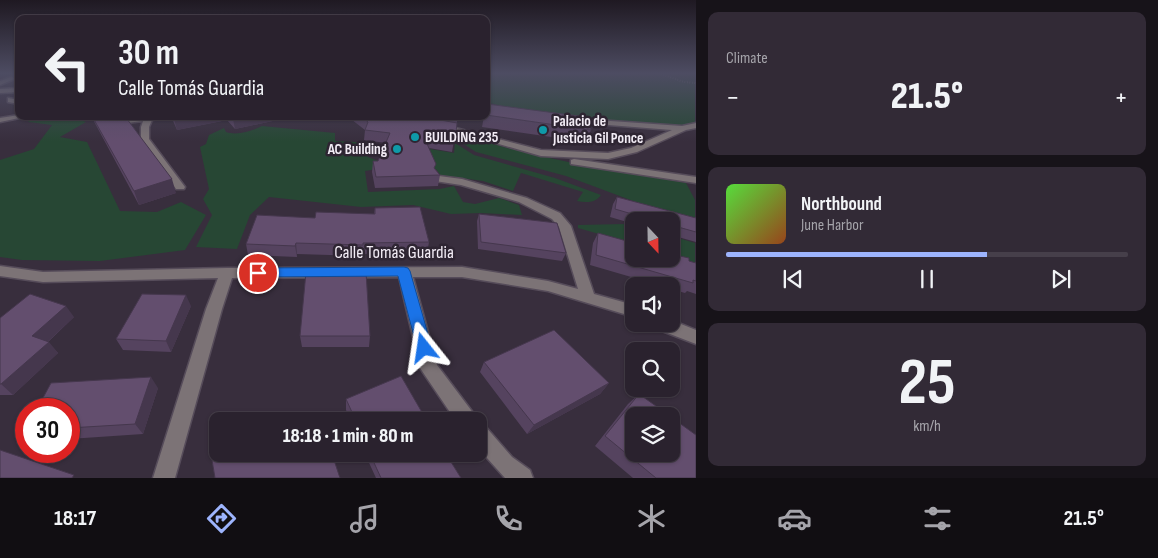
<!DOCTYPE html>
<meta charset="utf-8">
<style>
body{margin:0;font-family:"Sofia Sans Condensed",sans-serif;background:#322a36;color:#f1f3f6;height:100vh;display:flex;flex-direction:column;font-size:19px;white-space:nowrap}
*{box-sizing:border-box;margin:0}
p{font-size:16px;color:#a5a4aa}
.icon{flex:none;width:28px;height:28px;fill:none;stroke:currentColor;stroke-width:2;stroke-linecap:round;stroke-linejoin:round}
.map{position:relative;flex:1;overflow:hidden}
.side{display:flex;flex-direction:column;gap:12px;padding:12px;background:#171319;width:462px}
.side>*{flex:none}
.top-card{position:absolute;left:15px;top:15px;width:475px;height:105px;border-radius:10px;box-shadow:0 1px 4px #0004,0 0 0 1px #463f4a;background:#2a222e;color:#f1f3f6;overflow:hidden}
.needle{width:32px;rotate:158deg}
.controls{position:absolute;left:625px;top:212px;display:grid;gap:10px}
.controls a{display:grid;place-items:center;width:55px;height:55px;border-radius:10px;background:#2a222e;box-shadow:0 1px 4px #0004,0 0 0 1px #463f4a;font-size:25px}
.speed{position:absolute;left:15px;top:398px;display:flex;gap:10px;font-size:25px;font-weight:700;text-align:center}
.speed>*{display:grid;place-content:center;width:65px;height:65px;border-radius:50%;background:#2a222e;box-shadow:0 1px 4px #0004,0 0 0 1px #463f4a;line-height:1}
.speed .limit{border:8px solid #d22;background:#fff;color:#111}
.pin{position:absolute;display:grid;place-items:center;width:42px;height:42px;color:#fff;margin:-21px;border:2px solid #fff;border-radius:50%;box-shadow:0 1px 5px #0007}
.me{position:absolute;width:55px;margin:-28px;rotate:345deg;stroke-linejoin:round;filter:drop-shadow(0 0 4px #0008)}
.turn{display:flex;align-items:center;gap:18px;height:105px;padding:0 20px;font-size:22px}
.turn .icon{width:65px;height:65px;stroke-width:2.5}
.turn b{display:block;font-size:35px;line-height:42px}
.big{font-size:38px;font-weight:800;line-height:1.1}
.side .tile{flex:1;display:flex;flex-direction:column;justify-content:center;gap:8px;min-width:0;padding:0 18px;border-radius:10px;background:#322a36}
.side .dial{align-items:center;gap:0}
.dial b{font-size:65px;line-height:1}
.song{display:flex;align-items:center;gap:15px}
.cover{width:60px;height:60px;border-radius:8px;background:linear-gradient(135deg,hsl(110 70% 55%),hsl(20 70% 35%))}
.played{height:5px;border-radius:2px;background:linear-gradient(90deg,#9db4fd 65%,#463f4a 65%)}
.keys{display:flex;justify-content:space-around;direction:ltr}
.heat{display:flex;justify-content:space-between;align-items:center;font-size:28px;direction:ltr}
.trip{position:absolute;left:209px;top:412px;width:278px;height:50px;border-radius:10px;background:#2a222e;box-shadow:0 1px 4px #0004,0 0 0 1px #463f4a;font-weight:800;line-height:50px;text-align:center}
.dock{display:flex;height:80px;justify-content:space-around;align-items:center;background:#110e12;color:#a5a4aa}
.dock .icon{width:35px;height:35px}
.dock .current{color:#9db4fd}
.dock b{font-size:22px;color:#f1f3f6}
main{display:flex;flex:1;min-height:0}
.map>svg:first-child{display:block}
</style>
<main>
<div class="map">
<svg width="696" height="478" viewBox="0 0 696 478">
<rect width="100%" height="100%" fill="#382e3d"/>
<!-- green -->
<path fill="#274734" d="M486,74h209v53c-69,-4 -141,-7 -209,-25z
M25,116l17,3 8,-3h20l16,6 -26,15 27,5 33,69 37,1 24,-10 25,13 -21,35 -85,11 -78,-1 -22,-3v-97l34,-11 18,-24 -23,-3z
M262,126l73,7v8l21,1 12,15 13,5 3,6 -19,3 3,21 72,-3 14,-3 9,16 12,2 24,-6 20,7 3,10 -41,-2 -30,1 -38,-9 -52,2 -92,-10 -19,18 -13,34 -41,-2 16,-32 -9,-16 6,-10 -9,-42 6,-3 3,-9 15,-7 2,4c11,4 26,-1 36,-6z
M461,134c74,25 149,36 225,49l9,17v24l-129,-48 -90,-24 -14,-9z
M363,141l23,6 40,3 4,-1 24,4 1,-10 19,12 81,23 46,17c-5,8 -15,8 -24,6l6,-9 -62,-19 -8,18 -30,-10 -43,-6 -4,-6c-21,-1 -64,-8 -73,-28z
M625,224l9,2v18l-56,-16v-3z
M671,236l24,7v20l-24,-8z"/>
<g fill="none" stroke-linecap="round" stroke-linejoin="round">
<!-- minor casing -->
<g stroke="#564c5a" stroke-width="3">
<path id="minor" d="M19,74v3l-19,8v-4z
M19,88v4l-19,1v-4z
M8,98l11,2v4l-11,-2z
M19,115v1h10l-29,6v-4z
M99,116l27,3 47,-3 -21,4 -3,7v12l36,48 -1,2h-8l-35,-50v-12l2,-6 -17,2z
M568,118l114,8 14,-3v5l-10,2 -49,22 -29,7 -67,-3 -105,-30 4,-2 101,26 67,3 23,-5 41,-18 -101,-8 -4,-2z
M574,159l122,18v6l-125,-19v-4z
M439,176l23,3 65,19 33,15 11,13 23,68 40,11v12l-86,-26 -86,-14h-49l24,88 37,49 3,7h-21l-36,-53 -21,-91 -167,1 -10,31 -47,169h-22l53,-169 12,-31 -175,4 -43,-6v-10l43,6 184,-4 235,-1 86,14 30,8 -19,-62 -7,-8 -33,-17 -58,-17 -26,-4 -1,-2 1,-2z
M671,320l25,10v14l-39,-15 -2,-5h16z
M478,423l7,3 27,31 18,13 3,8h-28l-27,-30z"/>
</g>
<!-- path -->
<path stroke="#847c88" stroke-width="2" stroke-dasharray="0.5 2" stroke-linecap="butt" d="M661,74l23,8 12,1"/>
<!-- minor -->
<use href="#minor" fill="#7c7376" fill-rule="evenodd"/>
</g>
<!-- wall -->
<path fill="#55435f" d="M11,74h8v12h-1z
M486,106l105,24 -5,12 -104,-15 2,-11h2z
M91,116l85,77 -37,12 -42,-78z
M171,116h125l-61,13 -8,-9 -50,10z
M347,116h111l-6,36 -23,-4 6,21 5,6 -2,11 -63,2 -3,-16 1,-11h5l8,-18 -22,-3 1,-10z
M617,197l79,21v24l-25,-7v-14h-37v3l-24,-7 3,-13z
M375,208l54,34 -2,12h-65v2l-65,-2v3l-49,-2 -2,-11 69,-26 59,-4z
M479,214l87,39 -4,8 -84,-12 -1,-28z
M598,233l98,30v31l-9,-3 -2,2 -14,-4v-3h-9l-72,-21 3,-22z
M191,306l-20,46 -48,-2 -7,-11z
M74,317l-26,25 10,11 -45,42h-13v-77z
M300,336h70l-1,11h-67z
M484,362l125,21 -9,11 -73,40 -47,-62z
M158,388l-15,46 -74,5v-30z
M639,394l57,84h-63l-38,-32 33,-42z
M346,399l81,22h-76l-5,-11z
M365,454h81l15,24h-85z"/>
<!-- shaded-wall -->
<path fill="#45374d" d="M190,116h36l1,4 -50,10 -3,-11z
M245,116h51l-61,13 -2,-10z
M172,179l4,14 -37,12 -5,-14z
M296,243l1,11v3l-2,-11z
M186,295l5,11 -20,46 -5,-11z
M66,306l8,11 -32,30 -10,-11z
M49,342l9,11 -45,42 -12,-11z
M151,377l7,11 -15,46 -8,-10z
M609,383l-9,11 -73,40 7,-9z"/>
<!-- building -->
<path fill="#634e6e" stroke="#45374d" d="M487,104l99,13 5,13 -105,-15z
M92,116l35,3 45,60 -38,12z
M173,116h17l-16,3z
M231,116h14l-12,3z
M361,116h57l39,7 -2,18 -31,-4 12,27 -2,4 6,7 -64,2 -3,-16h5l12,-28 -25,-3 3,-8z
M617,197l79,21v14l-25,-7v-4h-15l-41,-12z
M420,207l9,35 -66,1v2l-67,-2 -1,3 -49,-2 11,-29 58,3 1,-6 59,2v-6z
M479,214l78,9 9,30 -85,-11z
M598,233l36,10v16h37v-5l18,4v3l7,2v18l-3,-1v3l-97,-28z
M306,272h60l4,64h-70z
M30,294l36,12 -34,30 17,6 -48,42h-1v-66z
M142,294l44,1 -20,46 -50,-2z
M554,330l55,53 -75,42 -50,-63z
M401,376l26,45h-71l-10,-22z
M151,377l-16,47 -66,4v-19h-32l14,-26z
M639,394l31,22h-36v38h37v-37l25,18v43h-40l-51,-42z
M319,417l2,4h-12z
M0,450l74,25 -2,3h-72z
M227,454h105l8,24h-125l-3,-18z
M370,454h76l15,24h-80z"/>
<!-- sky -->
<linearGradient id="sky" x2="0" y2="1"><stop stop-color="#1f1922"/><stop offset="0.52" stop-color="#4d4c62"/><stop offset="1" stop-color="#4d4c62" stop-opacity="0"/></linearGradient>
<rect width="696" height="141" fill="url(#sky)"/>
<!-- route -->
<path fill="#1a73e8" stroke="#114b97" d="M404,267l4,1 2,3 22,77 -3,5 -5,2 -5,-2 -2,-5 -19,-72 -140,1 -4,-1 -2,-3 2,-3 4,-2z"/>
<!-- markers -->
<g fill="#0f9aa8" stroke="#2e2532" stroke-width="2">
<circle cx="543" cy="130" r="5"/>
<circle cx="415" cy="137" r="5"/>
<circle cx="397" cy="149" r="5"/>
</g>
<g text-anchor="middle" stroke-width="5" stroke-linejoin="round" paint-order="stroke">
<!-- far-poi labels -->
<g font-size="15" font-weight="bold" fill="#f2ecf5" stroke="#2e2532" text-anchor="start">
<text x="553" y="126">Palacio de<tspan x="553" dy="17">Justicia Gil Ponce</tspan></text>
<text x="425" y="142">BUILDING 235</text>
<text x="387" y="154" text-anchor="end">AC Building</text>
</g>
<!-- street labels -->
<g font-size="18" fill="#f2ecf5" stroke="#2e2532">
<text x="394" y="258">Calle Tomás Guardia</text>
</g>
</g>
</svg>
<div class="controls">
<a><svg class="needle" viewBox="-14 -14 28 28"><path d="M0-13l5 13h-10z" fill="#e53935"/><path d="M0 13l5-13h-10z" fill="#a5a4aa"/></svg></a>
<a><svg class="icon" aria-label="sound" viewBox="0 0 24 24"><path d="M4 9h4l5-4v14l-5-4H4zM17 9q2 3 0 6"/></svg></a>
<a><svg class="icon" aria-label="search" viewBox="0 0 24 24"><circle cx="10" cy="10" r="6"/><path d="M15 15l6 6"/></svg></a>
<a><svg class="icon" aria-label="layers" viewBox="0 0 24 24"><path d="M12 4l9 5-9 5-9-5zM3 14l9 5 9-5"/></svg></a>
</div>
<div class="speed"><div class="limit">30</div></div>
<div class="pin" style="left:258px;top:273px;background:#d93025"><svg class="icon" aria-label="arrive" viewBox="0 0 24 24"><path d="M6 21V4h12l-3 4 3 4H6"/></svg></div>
<svg class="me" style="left:424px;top:348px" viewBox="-20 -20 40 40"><path d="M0-17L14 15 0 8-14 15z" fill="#1a73e8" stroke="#fff" stroke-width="4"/></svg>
<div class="trip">18:18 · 1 min · 80 m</div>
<div class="top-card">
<div class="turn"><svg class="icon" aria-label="left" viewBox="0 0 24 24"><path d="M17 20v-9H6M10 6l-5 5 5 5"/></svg><div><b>30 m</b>Calle Tomás Guardia</div></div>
</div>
</div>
<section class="side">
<div class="tile"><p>Climate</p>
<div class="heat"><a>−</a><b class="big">21.5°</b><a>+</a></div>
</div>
<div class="tile">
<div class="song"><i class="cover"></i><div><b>Northbound</b><p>June Harbor</p></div></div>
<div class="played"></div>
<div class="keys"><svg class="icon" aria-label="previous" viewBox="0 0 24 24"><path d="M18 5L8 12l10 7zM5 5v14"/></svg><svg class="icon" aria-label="pause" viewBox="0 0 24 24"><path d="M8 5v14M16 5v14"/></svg><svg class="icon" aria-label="next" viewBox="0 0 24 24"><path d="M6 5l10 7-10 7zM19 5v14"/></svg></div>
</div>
<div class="tile dial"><b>25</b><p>km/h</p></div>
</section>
</main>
<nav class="dock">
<b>18:17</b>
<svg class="icon current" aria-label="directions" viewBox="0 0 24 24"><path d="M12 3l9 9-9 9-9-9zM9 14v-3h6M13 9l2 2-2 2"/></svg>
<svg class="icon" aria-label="music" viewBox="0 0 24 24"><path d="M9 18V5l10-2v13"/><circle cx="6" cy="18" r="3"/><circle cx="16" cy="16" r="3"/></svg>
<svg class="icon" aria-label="phone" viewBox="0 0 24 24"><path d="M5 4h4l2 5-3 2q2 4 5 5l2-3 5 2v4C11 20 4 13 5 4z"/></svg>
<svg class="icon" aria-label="climate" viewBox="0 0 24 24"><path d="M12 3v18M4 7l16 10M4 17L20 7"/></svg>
<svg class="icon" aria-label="car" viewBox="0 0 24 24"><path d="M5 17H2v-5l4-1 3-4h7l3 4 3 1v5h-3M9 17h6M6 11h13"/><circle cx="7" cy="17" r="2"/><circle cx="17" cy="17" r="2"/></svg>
<svg class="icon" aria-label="filters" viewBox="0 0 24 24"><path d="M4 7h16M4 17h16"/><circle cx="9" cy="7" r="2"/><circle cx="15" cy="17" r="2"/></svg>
<b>21.5°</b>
</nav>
